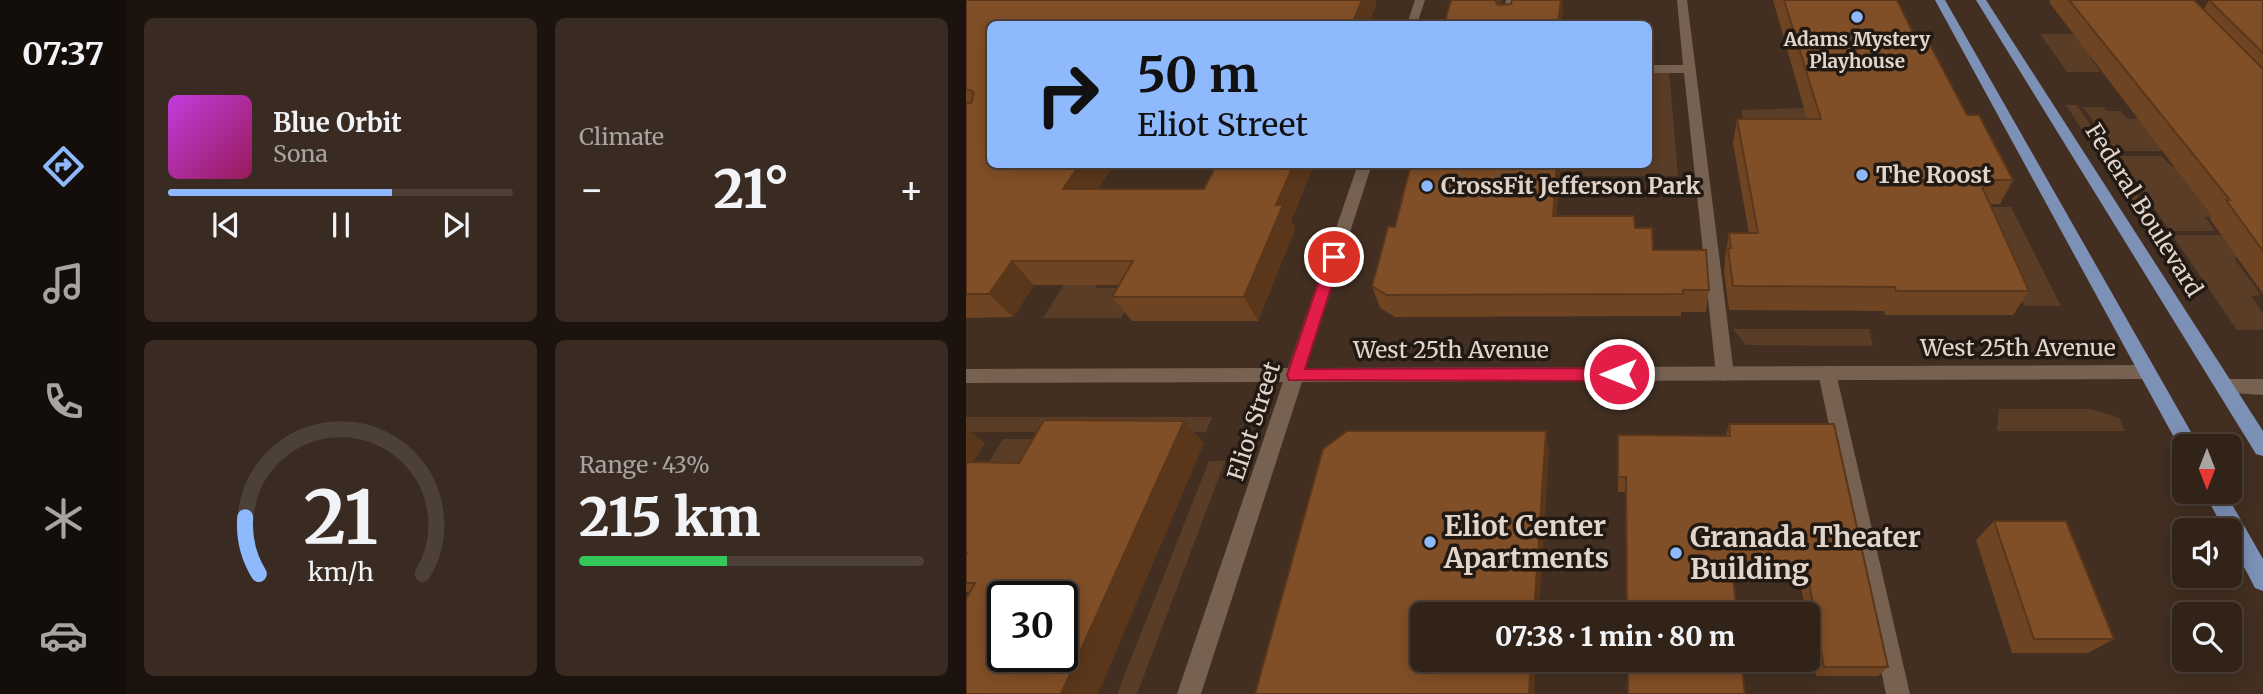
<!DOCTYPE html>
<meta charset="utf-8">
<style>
body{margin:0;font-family:Merriweather,serif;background:#3a2b22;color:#f1f3f6;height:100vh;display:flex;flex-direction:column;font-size:26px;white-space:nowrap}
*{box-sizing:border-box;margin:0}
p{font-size:23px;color:#a8a4a2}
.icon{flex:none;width:38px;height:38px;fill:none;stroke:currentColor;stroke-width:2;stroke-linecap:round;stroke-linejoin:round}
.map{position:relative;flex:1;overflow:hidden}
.side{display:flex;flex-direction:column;gap:18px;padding:18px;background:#1c130e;width:840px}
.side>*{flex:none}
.guide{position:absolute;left:21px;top:21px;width:665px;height:147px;border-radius:10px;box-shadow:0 4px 18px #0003,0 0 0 2px #4d4038;background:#8eb9fc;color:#111;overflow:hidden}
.needle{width:46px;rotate:180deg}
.tools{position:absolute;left:1206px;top:434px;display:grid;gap:14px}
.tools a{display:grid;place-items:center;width:70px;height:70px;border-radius:10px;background:#322319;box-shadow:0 4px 18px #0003,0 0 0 2px #4d4038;font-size:35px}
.speed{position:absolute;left:21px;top:581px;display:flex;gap:14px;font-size:35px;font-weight:700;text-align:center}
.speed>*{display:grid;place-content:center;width:91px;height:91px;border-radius:50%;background:#322319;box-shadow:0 4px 18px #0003,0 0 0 2px #4d4038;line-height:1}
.speed .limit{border:4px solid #111;border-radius:10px;background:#fff;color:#111}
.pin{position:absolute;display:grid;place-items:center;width:60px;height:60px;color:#fff;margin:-30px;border:4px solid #fff;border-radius:50%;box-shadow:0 2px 7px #0007}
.me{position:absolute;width:77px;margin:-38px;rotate:270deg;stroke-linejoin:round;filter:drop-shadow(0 0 5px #0008)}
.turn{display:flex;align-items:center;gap:24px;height:147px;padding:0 35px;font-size:32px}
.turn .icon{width:91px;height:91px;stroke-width:2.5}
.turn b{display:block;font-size:49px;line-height:60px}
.big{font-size:52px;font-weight:800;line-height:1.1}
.side .tile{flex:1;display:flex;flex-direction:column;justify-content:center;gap:10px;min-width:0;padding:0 24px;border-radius:10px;background:#3a2b22}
.side .dial{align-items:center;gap:0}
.dial svg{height:182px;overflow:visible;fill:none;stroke:#4d4038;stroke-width:7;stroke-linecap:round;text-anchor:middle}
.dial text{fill:#f1f3f6;stroke:none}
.song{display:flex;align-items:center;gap:21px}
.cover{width:84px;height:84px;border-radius:10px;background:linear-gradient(135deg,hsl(290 70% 55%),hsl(330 70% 35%))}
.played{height:7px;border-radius:4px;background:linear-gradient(90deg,#8eb9fc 65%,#4d4038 65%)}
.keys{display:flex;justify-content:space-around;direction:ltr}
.heat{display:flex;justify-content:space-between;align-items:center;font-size:38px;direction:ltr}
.charge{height:10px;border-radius:5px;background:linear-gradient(90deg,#34c759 43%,#4d4038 0)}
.side .tiles{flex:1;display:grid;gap:18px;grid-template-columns:repeat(2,1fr)}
.trip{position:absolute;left:444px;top:602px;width:410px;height:70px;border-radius:10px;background:#322319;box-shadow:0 4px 18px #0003,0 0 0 2px #4d4038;font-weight:800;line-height:70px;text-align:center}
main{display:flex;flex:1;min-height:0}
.tabs{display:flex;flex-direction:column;width:126px;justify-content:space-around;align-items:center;background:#140e0a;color:#a8a4a2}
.tabs .icon{width:49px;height:49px}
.tabs .active{color:#8eb9fc}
.tabs b{font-size:32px;color:#f1f3f6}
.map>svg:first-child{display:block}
</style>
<main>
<nav class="tabs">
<b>07:37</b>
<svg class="icon active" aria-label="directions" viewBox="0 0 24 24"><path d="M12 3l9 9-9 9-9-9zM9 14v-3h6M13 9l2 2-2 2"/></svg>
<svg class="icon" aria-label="music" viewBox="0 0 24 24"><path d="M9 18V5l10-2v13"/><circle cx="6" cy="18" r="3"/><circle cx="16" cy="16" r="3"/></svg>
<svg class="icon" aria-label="phone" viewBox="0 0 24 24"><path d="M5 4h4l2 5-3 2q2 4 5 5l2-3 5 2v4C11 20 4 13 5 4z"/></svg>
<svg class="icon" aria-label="climate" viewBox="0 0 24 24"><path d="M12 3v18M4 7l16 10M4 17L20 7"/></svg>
<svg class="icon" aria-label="car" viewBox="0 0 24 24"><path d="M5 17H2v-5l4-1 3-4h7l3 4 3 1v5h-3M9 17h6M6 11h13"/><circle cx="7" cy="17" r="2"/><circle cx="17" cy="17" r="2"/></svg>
</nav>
<section class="side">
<div class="tiles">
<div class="tile">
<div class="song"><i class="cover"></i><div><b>Blue Orbit</b><p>Sona</p></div></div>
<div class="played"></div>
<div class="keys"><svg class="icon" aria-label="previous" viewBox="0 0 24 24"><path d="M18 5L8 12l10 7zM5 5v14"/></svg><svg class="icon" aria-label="pause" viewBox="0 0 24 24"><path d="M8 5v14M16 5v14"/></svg><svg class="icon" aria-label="next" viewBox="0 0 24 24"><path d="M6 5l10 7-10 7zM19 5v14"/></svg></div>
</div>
<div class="tile"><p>Climate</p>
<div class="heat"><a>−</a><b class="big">21°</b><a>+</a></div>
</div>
<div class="tile dial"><svg viewBox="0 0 100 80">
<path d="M14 69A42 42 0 1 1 86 69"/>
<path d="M14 69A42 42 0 0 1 8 44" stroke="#8eb9fc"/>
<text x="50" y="56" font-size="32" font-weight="700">21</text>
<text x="50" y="72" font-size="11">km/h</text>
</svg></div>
<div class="tile"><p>Range · 43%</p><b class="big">215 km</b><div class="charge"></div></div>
</div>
</section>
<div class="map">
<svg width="1297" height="694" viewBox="0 0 1297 694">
<rect width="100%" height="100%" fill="#422f21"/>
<!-- green -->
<path fill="#5a3d26" d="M1074,34h62l41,23h-53l10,15h-33z
M683,71h20l9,105h-112v-4h-39l1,-7 120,-1z
M1100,105h11l85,126h-14z
M1117,107h20l4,4h13l8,8h28l15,32h-57z
M837,108h46l-102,30 -6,-28z
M1152,156h43l12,11h74l-30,50h-12l10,14h-45z
M1011,207h34l50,99h-37z
M1206,235h49l11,15h12l19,8h-29l27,37 -10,1 12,17v17h-26z
M101,280h32l-3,8h42l-17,30h-78z
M767,329h136l4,17 -127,-1z
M1033,409h92l28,9 6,13h-128z
M0,417h246l-6,15h-240z
M37,439h65l-23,42h-68z
M243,461h16l-88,233h-20z"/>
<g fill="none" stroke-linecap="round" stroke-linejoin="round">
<!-- lane -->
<path fill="#776252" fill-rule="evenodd" d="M540,0h10l-4,24h-11z
M711,0h10l47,374 -3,5 -6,2 -6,-2 -3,-5 -32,-301h-36v-8h35z
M861,366l6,2 3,5 74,321h-24l-68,-321 3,-5z"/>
<!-- street -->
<path fill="#776252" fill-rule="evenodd" d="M449,0h10l-8,24h-10z
M392,164h14l-66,204 840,-3 6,2 3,5 -3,5 -6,2 -844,3 -101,312h-24l106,-312 -317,1v-14l322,-1z
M1258,379h39v16l-45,-3 -3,-5 3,-5z"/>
<!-- primary -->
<path fill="#7d91b7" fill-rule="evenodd" d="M969,0h10l254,446h-15l-2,6z
M1010,0h10l277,431v25l-7,-2z
M1238,492h21l38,67v32l-8,-3 -25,-48v-10h-6z"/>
</g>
<!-- wall -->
<path fill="#6f4422" d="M0,0h409l1,6 -8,18h-378v140h124l-16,25h106l13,-25h97l-23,57 4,8 -37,92h-126l-20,-24 7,-12h-85l-21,32 -47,1z
M807,0h124l17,35 53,80 46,65 -13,24h-10l39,87 -16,24h-128l-1,-4 -155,-1 -5,-38 1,-9v-6l4,-24h20l-16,-90 4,-24h70z
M1084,0h144l10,9 5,-9h54v294l-53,-75 2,-3 -163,-214z
M591,216l78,12 18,22 56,40 -3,22h-25v4l-286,1 -15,-9 -8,-22 23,-59z
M763,424l159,243 -10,9h-62l-8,-50v-12h-2l-6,-32h-67l4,32h-110l-1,-122h-8v-57l108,1z
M0,429l19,14 -12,19 46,1 185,-20 -234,150 -4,-2z
M1028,521l120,118 -26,14h-76l-36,-113z"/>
<!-- shaded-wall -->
<path fill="#5a371b" d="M396,0h13l1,6 -8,18h-16z
M530,0h6l-4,23z
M595,0h1l1,11 -1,13h-4z
M114,164h34l-32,49 -19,-24z
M328,164h20l-23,57 4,8 -37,92 -14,-24 32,-92z
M591,164h4l-6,75 -2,-23z
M46,261l22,24 -21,32 -24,-23z
M218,421l20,22 -106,251h-37z
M0,429l19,14 -19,31z
M580,431l3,21 -10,162h-5z
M565,660h5l-2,34h-5z"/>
<!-- building -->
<path fill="#814f27" stroke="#5a371b" stroke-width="2" fill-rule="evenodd" d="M0,0h396l-10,24h-362v140h90l-17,25h141l13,-25h77l-18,41h7l-39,92h-132l21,-36h-121l-23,33h-23v-191h5l3,-10 -3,-3h-5z
M485,0h45v2l2,3 13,-1 1,-4h49l-3,24h-114z
M818,0h113l17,35h11l42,80h12l34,65h-34l50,111h-133l-1,-4 -162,-1 -5,-38h3l-2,-15h29l-21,-114h84z
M1103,0h125l69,69v182l-37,-51h4z
M1243,0h54v53z
M445,164h146l-4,52h81l1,12h17l1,22h53l3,40h-26v4l-296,1 -15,-9 16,-59h7z
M78,420l140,1 -123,273h-95v-95l9,-16h-9v-28l1,-2h-1v-91l53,1zM37,597h59v59h-59z
M763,424h105l54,243h-64l-17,-97h-75l5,44h-110l-1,-137h-8v-42l112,1z
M381,431h199l-12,183h-111v46h108l-2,34h-274l68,-245z
M1028,521h72l48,118h-80z
M662,660h113l4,34h-117z"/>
<!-- route -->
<path fill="#e11d48" stroke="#92132f" stroke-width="2" d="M368,252l7,5 -36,112 314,-1 6,1 2,5 -2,5 -6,2 -330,-1 -2,-5 40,-118z"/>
<!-- markers -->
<g fill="#8eb9fc" stroke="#221913" stroke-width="2.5">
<circle cx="891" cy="17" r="7"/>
<circle cx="896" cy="175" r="7"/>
<circle cx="461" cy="186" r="7"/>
<circle cx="464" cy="542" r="7"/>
<circle cx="710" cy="553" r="7"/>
</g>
<g text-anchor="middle" stroke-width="7" stroke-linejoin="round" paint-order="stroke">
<!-- far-poi labels -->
<g font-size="19" font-weight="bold" fill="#e1d5cc" stroke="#221913">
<text x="891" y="46">Adams Mystery<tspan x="891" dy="22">Playhouse</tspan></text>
</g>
<!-- poi labels -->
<g font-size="23" font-weight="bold" fill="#e1d5cc" stroke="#221913" text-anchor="start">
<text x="910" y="183">The Roost</text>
<text x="475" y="194">CrossFit Jefferson Park</text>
</g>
<!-- street labels -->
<g font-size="23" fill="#e1d5cc" stroke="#221913">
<text transform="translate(1178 210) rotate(58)" y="8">Federal Boulevard</text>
<text x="1052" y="356">West 25th Avenue</text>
<text x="485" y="358">West 25th Avenue</text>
<text transform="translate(288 421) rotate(-72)" y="8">Eliot Street</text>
</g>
<!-- near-poi labels -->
<g font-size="28" font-weight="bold" fill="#e1d5cc" stroke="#221913" text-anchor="start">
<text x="478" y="536">Eliot Center<tspan x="478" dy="32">Apartments</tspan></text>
<text x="724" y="547">Granada Theater<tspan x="724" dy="32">Building</tspan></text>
</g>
</g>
</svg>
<div class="tools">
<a><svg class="needle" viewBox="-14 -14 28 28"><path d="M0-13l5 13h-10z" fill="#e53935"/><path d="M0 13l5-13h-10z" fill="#a8a4a2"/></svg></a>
<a><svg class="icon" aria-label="sound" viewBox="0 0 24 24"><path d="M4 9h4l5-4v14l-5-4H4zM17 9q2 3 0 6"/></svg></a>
<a><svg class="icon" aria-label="search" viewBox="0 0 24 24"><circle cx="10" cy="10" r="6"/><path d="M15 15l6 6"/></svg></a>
</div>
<div class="speed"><div class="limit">30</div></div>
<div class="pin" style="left:368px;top:257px;background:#d93025"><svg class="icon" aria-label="arrive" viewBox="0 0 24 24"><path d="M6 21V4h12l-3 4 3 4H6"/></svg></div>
<svg class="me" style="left:653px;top:374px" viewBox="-20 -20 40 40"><circle r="17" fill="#e11d48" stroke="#fff" stroke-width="3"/><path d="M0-11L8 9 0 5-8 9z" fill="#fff"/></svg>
<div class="trip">07:38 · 1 min · 80 m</div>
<div class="guide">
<div class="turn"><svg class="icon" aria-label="right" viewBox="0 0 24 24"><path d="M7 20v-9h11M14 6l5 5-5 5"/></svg><div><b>50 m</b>Eliot Street</div></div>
</div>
</div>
</main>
